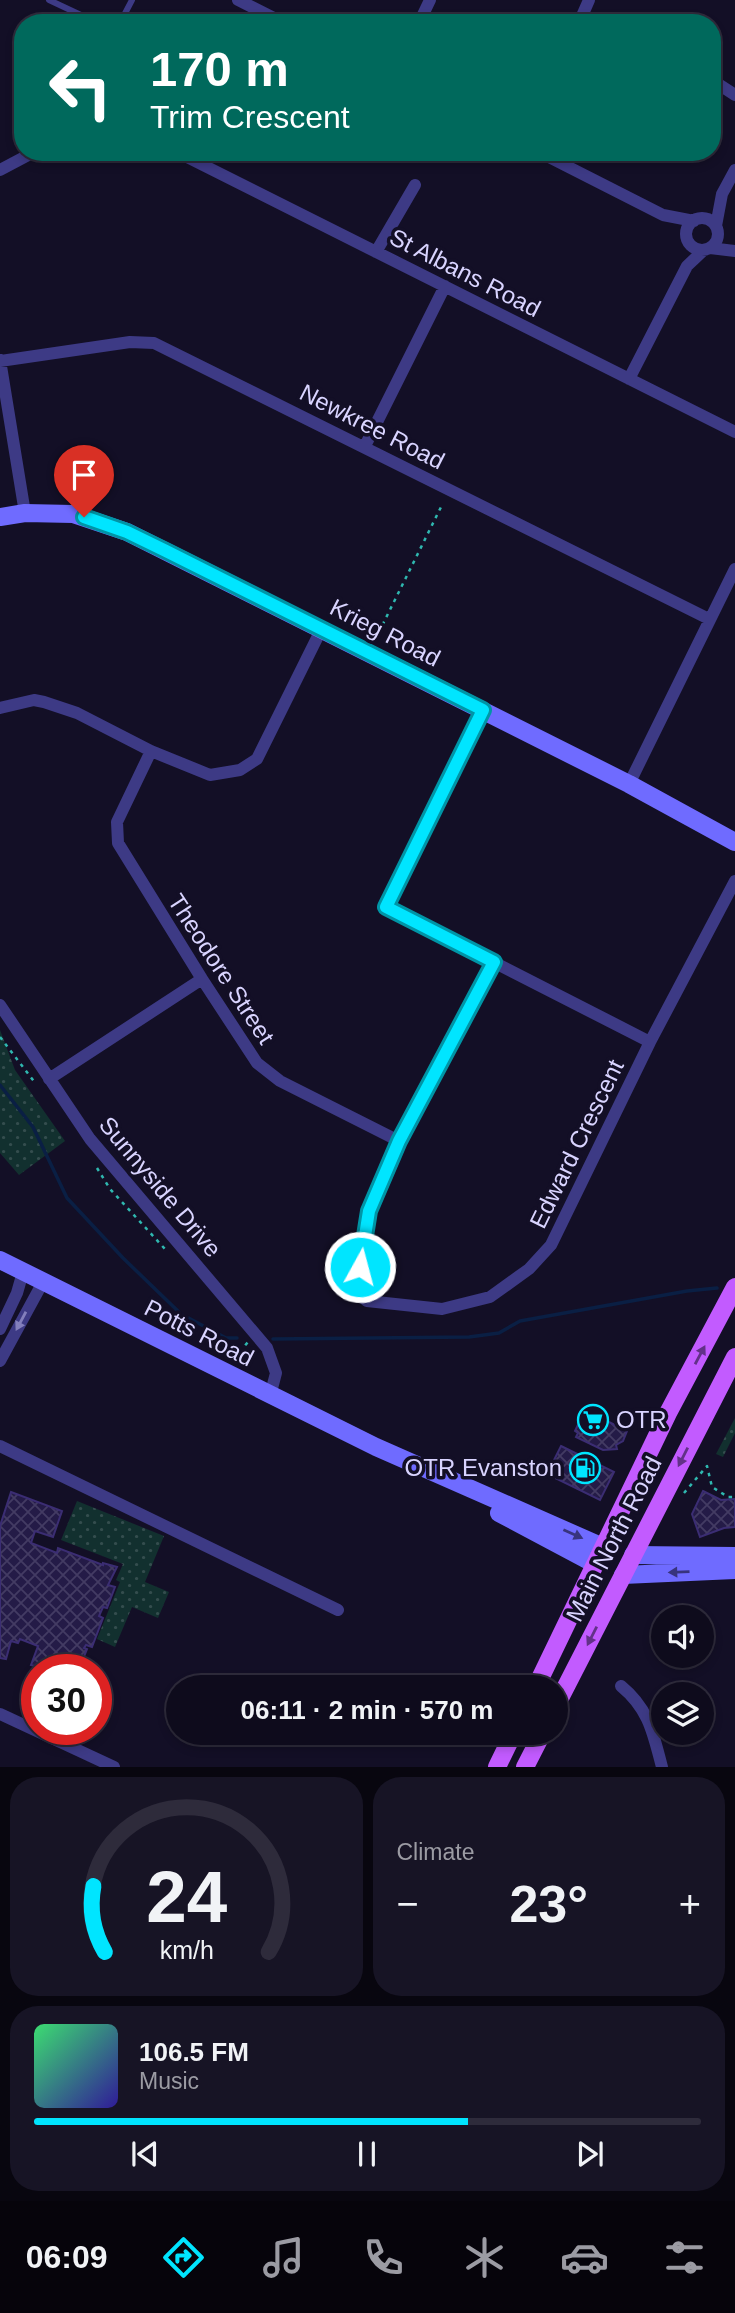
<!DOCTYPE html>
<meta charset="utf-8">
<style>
body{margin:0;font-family:Helvetica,sans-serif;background:#171425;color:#f1f3f6;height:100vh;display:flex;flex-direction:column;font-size:26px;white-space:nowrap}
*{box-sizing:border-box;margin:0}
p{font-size:23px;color:#9b9ba3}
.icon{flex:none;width:38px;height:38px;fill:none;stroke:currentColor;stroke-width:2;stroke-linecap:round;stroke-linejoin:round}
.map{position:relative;height:1767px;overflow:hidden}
.sheet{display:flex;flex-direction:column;gap:10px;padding:10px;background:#08060f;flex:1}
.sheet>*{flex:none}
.hud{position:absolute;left:14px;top:14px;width:707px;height:147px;border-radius:28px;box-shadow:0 4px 10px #0003,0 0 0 2px #2e2b3b;background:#00695c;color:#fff;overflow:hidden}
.tools{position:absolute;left:651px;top:1605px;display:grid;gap:14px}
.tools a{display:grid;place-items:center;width:63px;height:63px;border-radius:50%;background:#0e0b1c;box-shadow:0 4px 10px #0003,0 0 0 2px #2e2b3b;font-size:35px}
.speed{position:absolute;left:21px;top:1654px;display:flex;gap:14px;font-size:35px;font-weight:700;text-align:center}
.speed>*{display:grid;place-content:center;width:91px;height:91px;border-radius:50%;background:#0e0b1c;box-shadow:0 4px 10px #0003,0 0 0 2px #2e2b3b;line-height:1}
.speed .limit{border:10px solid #d22;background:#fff;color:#111}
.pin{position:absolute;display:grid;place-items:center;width:60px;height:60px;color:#fff;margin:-72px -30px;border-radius:50% 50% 50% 0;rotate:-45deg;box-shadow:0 0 7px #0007}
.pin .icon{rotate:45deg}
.me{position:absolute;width:77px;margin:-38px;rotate:7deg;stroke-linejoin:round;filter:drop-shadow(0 0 5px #0008)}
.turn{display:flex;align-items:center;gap:24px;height:147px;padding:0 21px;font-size:32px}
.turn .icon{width:91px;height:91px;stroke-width:2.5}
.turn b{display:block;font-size:49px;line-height:60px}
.big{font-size:52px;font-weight:800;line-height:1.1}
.sheet .card{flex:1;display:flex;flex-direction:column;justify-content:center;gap:10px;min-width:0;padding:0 24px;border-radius:28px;background:#171425}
.sheet .dial{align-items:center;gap:0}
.dial svg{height:182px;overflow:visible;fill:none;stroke:#2e2b3b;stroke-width:7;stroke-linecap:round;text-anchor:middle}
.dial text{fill:#f1f3f6;stroke:none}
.song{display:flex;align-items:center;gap:21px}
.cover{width:84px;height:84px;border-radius:10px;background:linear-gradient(135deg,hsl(140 70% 55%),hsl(250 70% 35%))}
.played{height:7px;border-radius:4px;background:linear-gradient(90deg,#00e5ff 65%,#2e2b3b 65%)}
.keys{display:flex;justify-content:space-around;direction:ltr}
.heat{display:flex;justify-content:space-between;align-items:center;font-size:38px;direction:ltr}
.sheet .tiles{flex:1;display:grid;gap:10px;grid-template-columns:1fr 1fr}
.card:last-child{grid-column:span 2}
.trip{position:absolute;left:166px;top:1675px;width:402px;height:70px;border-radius:35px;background:#0e0b1c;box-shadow:0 4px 10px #0003,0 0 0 2px #2e2b3b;font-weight:800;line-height:70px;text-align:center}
.tab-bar{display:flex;height:112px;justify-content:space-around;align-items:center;background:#06040b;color:#9b9ba3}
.tab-bar .icon{width:49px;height:49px}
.tab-bar .selected{color:#00e5ff}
.tab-bar b{font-size:32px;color:#f1f3f6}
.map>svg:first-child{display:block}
</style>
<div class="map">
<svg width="735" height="1767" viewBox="0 0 735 1767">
<defs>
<pattern id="grass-dots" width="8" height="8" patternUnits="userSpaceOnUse" patternTransform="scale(1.75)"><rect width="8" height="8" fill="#12302f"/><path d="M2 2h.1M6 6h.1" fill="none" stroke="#344d4e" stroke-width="1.8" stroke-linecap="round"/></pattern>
<pattern id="building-cross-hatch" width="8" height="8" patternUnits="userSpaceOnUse" patternTransform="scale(1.75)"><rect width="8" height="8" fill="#241b47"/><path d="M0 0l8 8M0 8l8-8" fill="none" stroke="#433b63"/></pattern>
</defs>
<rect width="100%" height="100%" fill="#130f26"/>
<!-- grass -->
<path fill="url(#grass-dots)" d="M0,1030l15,40 50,71 -46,34 -19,-22z
M735,1418v15l-12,24 -7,-3z
M77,1501l87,35 -19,46 24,10 -11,26 -26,-11 -17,40 -18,-8 23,-57 -4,-2 7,-16 -62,-24z"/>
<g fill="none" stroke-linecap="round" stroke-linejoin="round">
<!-- stream -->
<path stroke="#0a1f44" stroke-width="3.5" d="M0,1085l33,42 34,71 56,60 58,56 45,24h11
M273,1339l196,-2 30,-4 21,-12 167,-30 30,-3"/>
</g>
<!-- building -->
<path fill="url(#building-cross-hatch)" stroke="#3b2d73" stroke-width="2" d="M585,1410l42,21 -4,10 -7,4 1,4 -14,1 -27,-13 2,-4 -3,-2z
M561,1446l53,26 -14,28 -53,-26z
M703,1491l18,9 14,-1v28l-11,1 -24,9 -8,-23z
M11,1492l51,19 -9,26 -18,-6 -4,12 26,10 1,-5 45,17v-2l14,4 -9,18 7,2 -8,21 -4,-1 -4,9 4,2 -11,29 -6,-2 -2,3 3,1 -6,15 -16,-6 -1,4 -10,-3 -4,11 -19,-5 7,-19 -18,-7 -2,4 -7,-2 -5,18 -6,-1v-132z"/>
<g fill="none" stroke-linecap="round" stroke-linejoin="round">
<!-- path -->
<path stroke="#2fb8b0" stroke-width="2.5" stroke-dasharray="3.5 5" stroke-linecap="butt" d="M375,640l68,-137
M0,1037l36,47
M97,1168l13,21 55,60
M234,1358l14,-16
M684,1493l23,-27 5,21 16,10h7"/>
<!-- lane -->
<path stroke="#3d3a85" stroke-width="6" d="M49,0l49,23
M120,23l12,-23"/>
<!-- street -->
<path stroke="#3d3a85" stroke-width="12" d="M238,0l46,23
M589,0l-7,16 14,7
M419,23l11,-23
M712,80l23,15
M177,152l558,280
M539,152l124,63 31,6
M0,170l34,-18
M686 234a16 16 0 1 1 32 0a16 16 0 1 1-32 0Z
M716,226l6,-32 13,-24
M710,248l25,3
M376,252l39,-67
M0,360l25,153
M0,361l130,-19 24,1 555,276
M629,379l58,-113 17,-16
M365,446l80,-160
M0,708l34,-8 10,2 33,11 74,38 59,24 30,-5 17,-11 65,-131
M483,710l-97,197 264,135
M151,751l-34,71 1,21 84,136 55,84 23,18 119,60
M629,784l106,-215
M494,962l-95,179 -30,70 -7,30 -5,52 10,8 75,8 48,-12 39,-28 22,-24 99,-203 85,-161
M0,1005l90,134 177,209 9,25 -6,23
M49,1079l153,-100
M0,1329l17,-36 6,-21
M0,1361l43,-79
M0,1446l338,164
M621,1686c28,23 32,47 41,81
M0,1714l114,53"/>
<!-- secondary -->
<path stroke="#6f6bff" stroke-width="18" d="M0,517l25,-4 48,1 54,18 502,252 106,58
M0,1260l376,187 227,100
M499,1513l96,51
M633,1555l102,1
M623,1575l112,-5"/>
<!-- primary -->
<path stroke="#c25bff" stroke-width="18" d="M536,1687l132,-274 67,-126
M556,1706l179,-349
M497,1767l17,-35
M525,1767l18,-35"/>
</g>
<!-- one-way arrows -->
<defs><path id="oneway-solid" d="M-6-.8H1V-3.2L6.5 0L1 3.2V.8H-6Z" transform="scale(1.75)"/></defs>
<use fill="#837fbc" href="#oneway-solid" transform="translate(21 1321) rotate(118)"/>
<g fill="#623188">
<use href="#oneway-solid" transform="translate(700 1355) rotate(-62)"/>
<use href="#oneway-solid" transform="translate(683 1457) rotate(117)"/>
<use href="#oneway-solid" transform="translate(592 1636) rotate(117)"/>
</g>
<g fill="#38347d">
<use href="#oneway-solid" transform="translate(573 1534) rotate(24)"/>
<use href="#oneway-solid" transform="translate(679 1572) rotate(178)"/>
</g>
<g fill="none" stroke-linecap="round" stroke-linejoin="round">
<!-- route casing -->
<g stroke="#0095a6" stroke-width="18">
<path id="route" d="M84,517l43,15 39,19 317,159 -97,197 108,55 -95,179 -30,70 -9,56"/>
</g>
<!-- route -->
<use href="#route" stroke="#00e5ff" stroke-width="12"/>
</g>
<!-- icons -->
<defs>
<g id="supermarket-ring" transform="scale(1.575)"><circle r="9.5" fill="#130f26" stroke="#00e5ff" stroke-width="1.5"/><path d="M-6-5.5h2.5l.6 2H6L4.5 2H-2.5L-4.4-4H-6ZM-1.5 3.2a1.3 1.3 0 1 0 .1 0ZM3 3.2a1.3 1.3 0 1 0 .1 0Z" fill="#00e5ff"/></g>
<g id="fuel-ring" transform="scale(1.575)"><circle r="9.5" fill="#130f26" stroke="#00e5ff" stroke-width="1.5"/><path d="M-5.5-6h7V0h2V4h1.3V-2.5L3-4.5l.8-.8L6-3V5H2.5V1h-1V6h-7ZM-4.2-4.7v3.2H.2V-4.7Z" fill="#00e5ff"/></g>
</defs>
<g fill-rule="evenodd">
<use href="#supermarket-ring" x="593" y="1420"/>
<use href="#fuel-ring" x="585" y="1468"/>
</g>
<g text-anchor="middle" stroke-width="7" stroke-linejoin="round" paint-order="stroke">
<!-- street labels -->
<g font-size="24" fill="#d9d4ff" stroke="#130f26">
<text transform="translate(465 273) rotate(27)" y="8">St Albans Road</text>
<text transform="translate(372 427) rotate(27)" y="8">Newkree Road</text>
<text transform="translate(385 633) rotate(27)" y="8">Krieg Road</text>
<text transform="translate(221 969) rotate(57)" y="8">Theodore Street</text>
<text transform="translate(577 1144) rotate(-64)" y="8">Edward Crescent</text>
<text transform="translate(160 1187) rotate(50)" y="8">Sunnyside Drive</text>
<text transform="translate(199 1333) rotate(27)" y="8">Potts Road</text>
<text transform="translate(614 1539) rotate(-63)" y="8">Main North Road</text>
</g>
<!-- poi labels -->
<g font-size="24" fill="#d9d4ff" stroke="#130f26" text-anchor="start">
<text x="616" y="1428">OTR</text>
<text x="562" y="1476" text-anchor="end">OTR Evanston</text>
</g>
</g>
</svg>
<div class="tools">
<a><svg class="icon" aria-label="sound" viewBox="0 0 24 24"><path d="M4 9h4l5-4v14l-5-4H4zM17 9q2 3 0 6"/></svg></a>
<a><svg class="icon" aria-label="layers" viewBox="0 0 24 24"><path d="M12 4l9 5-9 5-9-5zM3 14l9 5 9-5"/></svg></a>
</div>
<div class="speed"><div class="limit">30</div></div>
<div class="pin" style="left:84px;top:517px;background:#d93025"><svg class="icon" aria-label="arrive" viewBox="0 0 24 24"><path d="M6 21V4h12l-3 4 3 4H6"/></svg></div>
<svg class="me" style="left:360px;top:1267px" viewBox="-20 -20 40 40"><circle r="17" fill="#00e5ff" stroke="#fff" stroke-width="3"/><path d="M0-11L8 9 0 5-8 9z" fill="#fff"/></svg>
<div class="trip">06:11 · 2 min · 570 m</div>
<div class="hud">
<div class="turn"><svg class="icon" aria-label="left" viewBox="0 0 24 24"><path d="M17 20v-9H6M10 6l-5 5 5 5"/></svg><div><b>170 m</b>Trim Crescent</div></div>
</div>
</div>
<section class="sheet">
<div class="tiles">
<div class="card dial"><svg viewBox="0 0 100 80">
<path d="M14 69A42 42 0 1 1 86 69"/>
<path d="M14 69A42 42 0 0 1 9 40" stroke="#00e5ff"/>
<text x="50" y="56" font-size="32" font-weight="700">24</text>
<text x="50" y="72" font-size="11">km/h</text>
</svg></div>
<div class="card"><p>Climate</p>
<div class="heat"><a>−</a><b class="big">23°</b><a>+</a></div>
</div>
<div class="card">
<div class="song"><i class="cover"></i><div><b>106.5 FM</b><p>Music</p></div></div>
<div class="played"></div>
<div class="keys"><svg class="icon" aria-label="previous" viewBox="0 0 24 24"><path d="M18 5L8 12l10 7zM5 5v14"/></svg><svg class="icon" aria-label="pause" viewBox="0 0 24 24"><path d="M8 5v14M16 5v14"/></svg><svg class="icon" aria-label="next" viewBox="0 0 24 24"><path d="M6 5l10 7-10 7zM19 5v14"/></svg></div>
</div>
</div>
</section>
<nav class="tab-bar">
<b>06:09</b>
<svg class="icon selected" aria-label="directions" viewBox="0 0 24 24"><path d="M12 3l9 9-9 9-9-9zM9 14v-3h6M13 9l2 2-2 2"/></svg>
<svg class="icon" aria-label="music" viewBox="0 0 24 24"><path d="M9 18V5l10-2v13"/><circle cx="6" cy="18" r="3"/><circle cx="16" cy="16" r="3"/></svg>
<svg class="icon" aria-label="phone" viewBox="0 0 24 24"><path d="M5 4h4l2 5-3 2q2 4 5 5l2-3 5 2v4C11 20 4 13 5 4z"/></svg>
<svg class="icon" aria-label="climate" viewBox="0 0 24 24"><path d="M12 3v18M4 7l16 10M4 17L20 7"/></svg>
<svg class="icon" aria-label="car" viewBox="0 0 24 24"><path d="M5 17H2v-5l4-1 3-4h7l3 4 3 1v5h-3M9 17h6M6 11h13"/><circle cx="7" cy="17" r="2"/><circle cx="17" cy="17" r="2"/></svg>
<svg class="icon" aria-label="filters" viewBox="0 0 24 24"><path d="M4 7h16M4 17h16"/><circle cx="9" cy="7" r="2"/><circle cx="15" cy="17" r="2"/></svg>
</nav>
